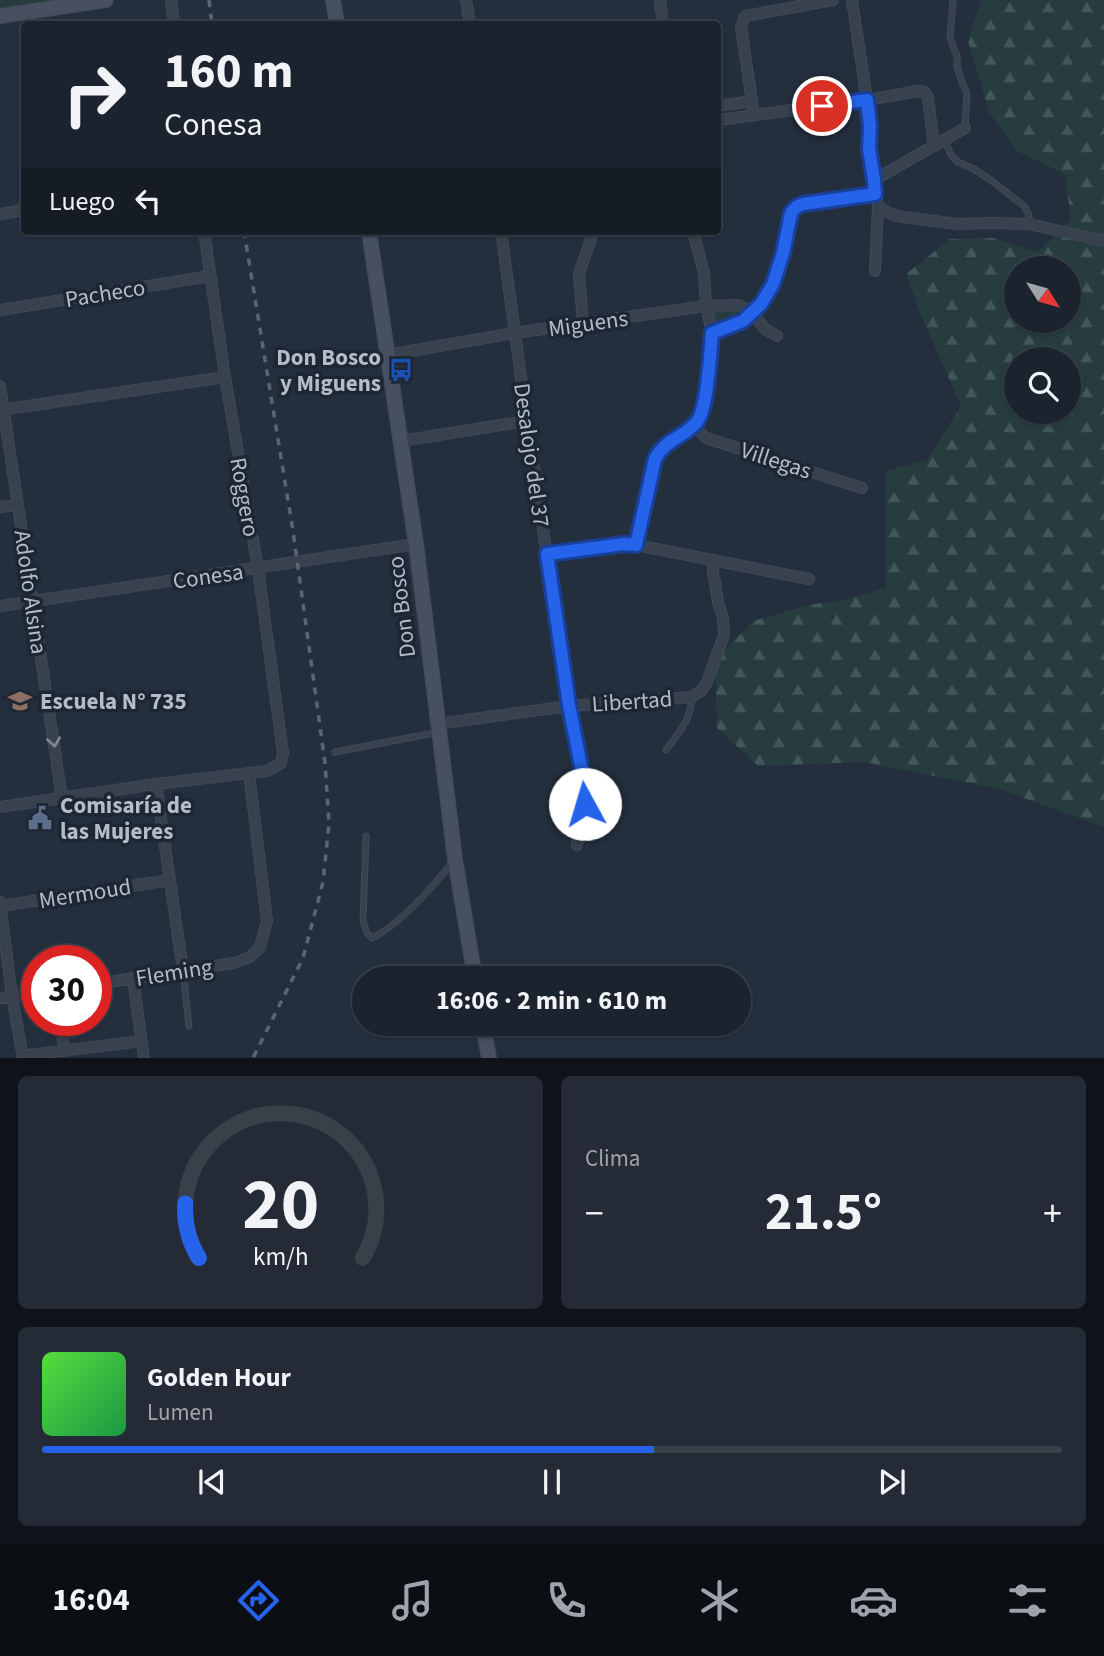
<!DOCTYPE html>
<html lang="es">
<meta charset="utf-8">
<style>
body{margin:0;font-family:"Source Sans 3",sans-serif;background:#242b36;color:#f1f3f6;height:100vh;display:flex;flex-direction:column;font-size:26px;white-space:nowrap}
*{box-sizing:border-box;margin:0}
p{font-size:23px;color:#a0a4aa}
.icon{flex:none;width:38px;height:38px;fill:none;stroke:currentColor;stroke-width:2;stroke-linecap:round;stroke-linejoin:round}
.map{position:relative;height:1058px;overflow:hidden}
.side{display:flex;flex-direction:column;gap:18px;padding:18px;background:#0f1319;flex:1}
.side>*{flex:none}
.banner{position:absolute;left:21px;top:21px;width:700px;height:214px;border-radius:7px;box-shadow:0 2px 5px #0004,0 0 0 2px #39404a;background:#1b232e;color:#f1f3f6;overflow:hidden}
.needle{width:46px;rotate:127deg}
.tools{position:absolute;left:1004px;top:256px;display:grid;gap:14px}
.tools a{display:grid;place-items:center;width:77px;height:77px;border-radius:50%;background:#1b232e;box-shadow:0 2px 5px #0004,0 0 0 2px #39404a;font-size:35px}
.speed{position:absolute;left:21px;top:945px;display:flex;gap:14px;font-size:35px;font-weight:700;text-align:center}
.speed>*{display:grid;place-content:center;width:91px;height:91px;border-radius:50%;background:#1b232e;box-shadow:0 2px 5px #0004,0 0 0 2px #39404a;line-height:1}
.speed .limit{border:10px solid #d22;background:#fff;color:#111}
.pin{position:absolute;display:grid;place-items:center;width:60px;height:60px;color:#fff;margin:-30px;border:4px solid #fff;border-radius:50%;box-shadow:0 2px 7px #0007}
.me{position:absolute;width:77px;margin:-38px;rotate:354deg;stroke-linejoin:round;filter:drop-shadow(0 0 5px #0008)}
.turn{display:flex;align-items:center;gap:24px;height:147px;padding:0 28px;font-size:32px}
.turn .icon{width:91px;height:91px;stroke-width:2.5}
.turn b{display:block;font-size:49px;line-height:60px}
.then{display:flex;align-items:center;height:66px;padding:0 28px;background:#0003;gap:14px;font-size:26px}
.big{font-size:52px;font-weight:700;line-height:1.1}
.side .card{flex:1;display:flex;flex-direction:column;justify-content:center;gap:10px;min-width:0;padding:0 24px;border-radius:10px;background:#242b36}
.side .dial{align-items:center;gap:0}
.dial svg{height:182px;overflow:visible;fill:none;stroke:#39404a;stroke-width:7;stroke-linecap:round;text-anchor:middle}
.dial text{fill:#f1f3f6;stroke:none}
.song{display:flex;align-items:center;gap:21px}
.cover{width:84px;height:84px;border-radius:10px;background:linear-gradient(135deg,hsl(110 70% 55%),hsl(140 70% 35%))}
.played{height:7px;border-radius:4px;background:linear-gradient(90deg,#2563eb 60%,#39404a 60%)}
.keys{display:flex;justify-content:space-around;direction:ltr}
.heat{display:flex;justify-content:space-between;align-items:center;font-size:38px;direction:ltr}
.side .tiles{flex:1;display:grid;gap:18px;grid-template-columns:1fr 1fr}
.card:last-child{grid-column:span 2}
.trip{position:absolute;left:352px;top:966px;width:399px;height:70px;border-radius:35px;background:#1b232e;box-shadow:0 2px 5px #0004,0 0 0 2px #39404a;font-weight:700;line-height:70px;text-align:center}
.menu{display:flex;height:112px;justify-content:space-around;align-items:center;background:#0b0e12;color:#a0a4aa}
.menu .icon{width:49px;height:49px}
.menu .active{color:#2563eb}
.menu b{font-size:32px;color:#f1f3f6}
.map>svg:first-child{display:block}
</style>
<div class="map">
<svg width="1104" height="1058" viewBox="0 0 1104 1058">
<defs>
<pattern id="forest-firs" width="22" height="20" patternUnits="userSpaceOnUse" patternTransform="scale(1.75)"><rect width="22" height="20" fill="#263c3f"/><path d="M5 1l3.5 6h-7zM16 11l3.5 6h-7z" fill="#435659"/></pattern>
</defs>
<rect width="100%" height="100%" fill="#242f3e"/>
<!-- green -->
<path fill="#263c3f" d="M0,0h72l-72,12z
M739,310l4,4 -4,4 -24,5 -2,-11z"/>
<!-- forest -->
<path fill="url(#forest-firs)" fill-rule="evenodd" d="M981,0h123v827l-105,-38 -135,-27 -106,4 -41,-38 -2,-67 38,-40 56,-16 34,-5 43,-12 -1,-117 42,-11 34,-54 -40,-91 -15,-41 44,-35 43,-1 45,14 33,-32 -6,-46 -48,-23 -28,-39 -21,-71zM1017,268h52v52h-52zM1017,359h52v52h-52z"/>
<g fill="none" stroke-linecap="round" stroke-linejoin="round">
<!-- lane casing -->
<g stroke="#414a57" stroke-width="7">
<path id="lane" d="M953,0l-3,38 7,18v10l5,17 5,10 -2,35
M944,140l7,15 7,7 16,7 18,12 32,25 5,9v9
M666,750c12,-17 27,-32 25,-53
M335,752l104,-20
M366,836l-3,85 4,12 5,5c26,-12 64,-54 81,-77
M183,971l6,55"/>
</g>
<!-- street casing -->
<g stroke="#414a57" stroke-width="12">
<path id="street" d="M171,0l3,24
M466,0l4,24
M660,0l3,24
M852,0l15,100 3,26 -1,22 9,59 -3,64
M718,106l34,-5
M754,115l-13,-88 4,-11 88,-16
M718,120l149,-20 51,-9 7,1 3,5 5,42 4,6
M874,180l91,-52
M878,207l15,8 10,2 55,7 35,-1 36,1 75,17
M0,214l24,-4
M501,231l26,190 42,285 16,81v17l-8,41
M0,310l210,-34
M583,324l-4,-51 11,-31 2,-11
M712,333l31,-12 18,-17 12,-20 11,-31 7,-40 5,-6 7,-3 72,-10
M388,355l126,-22 192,-27 33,-1 13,7 13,17 12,7
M0,386l62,412
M0,410l225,-33
M694,425l12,13 156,50
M401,441l126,-20
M0,507l18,-2
M636,545l19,-86 6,-11 33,-23 9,-15 9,-77 -6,-27 -2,-33 -11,-42
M547,554l77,-10 12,1 173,34
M0,606l416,-62
M437,724l132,-18 122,-9 10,-6 6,-9 17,-47 -1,-17 -5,-16 -5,-31v-10
M156,784l27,187
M0,807l156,-23 111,-13 14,-8 2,-10 -25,-184 -33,-192 -21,-146
M0,902l12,94 11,62
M1,906l169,-26
M133,979l11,79
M96,984l138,-21 16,-6 10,-10 7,-26 -18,-148
M0,998l37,-5
M61,1020l3,30
M22,1056l120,-15"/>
</g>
<!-- secondary casing -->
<g stroke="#414a57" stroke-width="16">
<path id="secondary" d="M333,0l4,24
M0,16l106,-16
M369,231l47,313 39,315 20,119
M483,1024l6,34"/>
</g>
<!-- lane -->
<use href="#lane" stroke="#38414e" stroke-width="5"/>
<!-- street -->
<use href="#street" stroke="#38414e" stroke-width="10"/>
<!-- secondary -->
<use href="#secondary" stroke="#465061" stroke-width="14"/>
<!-- rail -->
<path stroke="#5a6575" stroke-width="3.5" stroke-dasharray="7 7" stroke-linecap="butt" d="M209,0l3,24
M244,231l49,300 32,232 4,61 -6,58 -20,76 -50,100"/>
</g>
<!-- one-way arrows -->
<defs><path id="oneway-chevron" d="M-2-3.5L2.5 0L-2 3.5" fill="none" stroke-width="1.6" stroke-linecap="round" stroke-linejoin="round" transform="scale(1.75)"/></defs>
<use stroke="#7c8592" href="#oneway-chevron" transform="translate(54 742) rotate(82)"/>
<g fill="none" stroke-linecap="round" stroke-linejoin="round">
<!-- route casing -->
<g stroke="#184099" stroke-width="18">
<path id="route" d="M585,804v-17l-16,-82 -22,-151 77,-10 12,1 19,-86c11,-20 27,-21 41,-36 12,-13 14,-70 16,-90l31,-12 18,-17 12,-20 10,-31 8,-40 5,-6 7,-3 72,-10 -1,-14 -5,-32 1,-22 -3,-26 -45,6"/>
</g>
<!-- route -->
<use href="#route" stroke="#2563eb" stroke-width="12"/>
</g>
<!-- icons -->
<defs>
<g id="bus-bare" transform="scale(1.89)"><path d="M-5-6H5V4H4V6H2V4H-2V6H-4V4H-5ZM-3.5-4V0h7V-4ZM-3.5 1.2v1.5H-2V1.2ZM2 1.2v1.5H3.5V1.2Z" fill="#1a4fb4" stroke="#1d2633" stroke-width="2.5" paint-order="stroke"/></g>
<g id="school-bare" transform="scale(1.89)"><path d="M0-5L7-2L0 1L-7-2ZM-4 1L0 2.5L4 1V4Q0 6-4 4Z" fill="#8d6e63" stroke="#1d2633" stroke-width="2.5" paint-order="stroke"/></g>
<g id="civic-bare" transform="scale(1.89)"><path d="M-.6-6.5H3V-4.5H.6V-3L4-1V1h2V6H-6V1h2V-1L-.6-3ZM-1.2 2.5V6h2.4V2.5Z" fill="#5c6f8a" stroke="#1d2633" stroke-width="2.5" paint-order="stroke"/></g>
</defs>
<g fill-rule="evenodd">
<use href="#bus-bare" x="401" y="370"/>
<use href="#school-bare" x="20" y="701"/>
<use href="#civic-bare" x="40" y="818"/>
</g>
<g text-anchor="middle" stroke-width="7" stroke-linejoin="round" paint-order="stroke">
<!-- street labels -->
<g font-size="23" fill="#b4bcc9" stroke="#1d2633">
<text transform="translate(105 293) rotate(-9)" y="8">Pacheco</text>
<text transform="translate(588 323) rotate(-8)" y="8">Miguens</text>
<text transform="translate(532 455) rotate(82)" y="8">Desalojo del 37</text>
<text transform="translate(776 460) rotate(18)" y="8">Villegas</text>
<text transform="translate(245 497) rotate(80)" y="8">Roggero</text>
<text transform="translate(208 576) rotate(-8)" y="8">Conesa</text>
<text transform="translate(31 592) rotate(82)" y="8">Adolfo Alsina</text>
<text transform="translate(401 607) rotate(-97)" y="8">Don Bosco</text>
<text transform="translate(632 701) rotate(-4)" y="8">Libertad</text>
<text transform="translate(85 893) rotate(-9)" y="8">Mermoud</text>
<text transform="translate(174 972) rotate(-9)" y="8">Fleming</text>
</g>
<!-- poi labels -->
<g font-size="23" font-weight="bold" fill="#b4bcc9" stroke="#1d2633" text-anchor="start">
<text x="381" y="365" text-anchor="end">Don Bosco<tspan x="381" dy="26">y Miguens</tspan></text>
<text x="40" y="709">Escuela N° 735</text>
<text x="60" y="813">Comisaría de<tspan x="60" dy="26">las Mujeres</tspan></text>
</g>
</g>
</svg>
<div class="tools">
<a><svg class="needle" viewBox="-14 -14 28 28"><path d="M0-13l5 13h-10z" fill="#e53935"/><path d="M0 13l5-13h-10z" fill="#a0a4aa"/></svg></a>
<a><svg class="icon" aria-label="search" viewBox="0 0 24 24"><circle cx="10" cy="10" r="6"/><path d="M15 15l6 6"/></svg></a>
</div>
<div class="speed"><div class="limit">30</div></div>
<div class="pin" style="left:822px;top:106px;background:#d93025"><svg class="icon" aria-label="arrive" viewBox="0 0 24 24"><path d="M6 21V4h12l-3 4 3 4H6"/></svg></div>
<svg class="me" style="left:585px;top:804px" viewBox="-20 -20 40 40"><circle r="19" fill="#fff"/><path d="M0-13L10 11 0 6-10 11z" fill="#2563eb"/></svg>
<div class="trip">16:06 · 2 min · 610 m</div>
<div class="banner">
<div class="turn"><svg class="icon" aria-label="right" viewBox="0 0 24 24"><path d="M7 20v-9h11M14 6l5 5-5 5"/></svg><div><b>160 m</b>Conesa</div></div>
<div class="then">Luego<svg class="icon" aria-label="left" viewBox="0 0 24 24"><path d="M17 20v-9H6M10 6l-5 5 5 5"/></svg></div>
</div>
</div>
<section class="side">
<div class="tiles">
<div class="card dial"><svg viewBox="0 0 100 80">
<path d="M14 69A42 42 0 1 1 86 69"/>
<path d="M14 69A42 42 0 0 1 8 45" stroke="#2563eb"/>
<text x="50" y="56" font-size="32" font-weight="700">20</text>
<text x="50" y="72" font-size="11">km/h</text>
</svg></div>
<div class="card"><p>Clima</p>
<div class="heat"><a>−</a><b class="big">21.5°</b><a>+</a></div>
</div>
<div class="card">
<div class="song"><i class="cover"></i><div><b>Golden Hour</b><p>Lumen</p></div></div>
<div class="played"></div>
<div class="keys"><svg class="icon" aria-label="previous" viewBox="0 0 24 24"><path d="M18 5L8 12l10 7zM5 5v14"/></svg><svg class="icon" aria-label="pause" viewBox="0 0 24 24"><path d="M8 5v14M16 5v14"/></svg><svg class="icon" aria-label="next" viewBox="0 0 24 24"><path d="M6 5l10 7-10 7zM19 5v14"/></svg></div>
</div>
</div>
</section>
<nav class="menu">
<b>16:04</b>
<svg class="icon active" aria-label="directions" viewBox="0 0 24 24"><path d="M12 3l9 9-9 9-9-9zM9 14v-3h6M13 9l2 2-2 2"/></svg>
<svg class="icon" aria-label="music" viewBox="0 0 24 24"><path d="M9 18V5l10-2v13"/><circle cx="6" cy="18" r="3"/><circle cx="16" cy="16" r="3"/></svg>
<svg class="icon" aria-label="phone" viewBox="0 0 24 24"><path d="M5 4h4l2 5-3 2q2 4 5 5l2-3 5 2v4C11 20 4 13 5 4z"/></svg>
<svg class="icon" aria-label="climate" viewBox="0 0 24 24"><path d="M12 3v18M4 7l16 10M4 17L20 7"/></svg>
<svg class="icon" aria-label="car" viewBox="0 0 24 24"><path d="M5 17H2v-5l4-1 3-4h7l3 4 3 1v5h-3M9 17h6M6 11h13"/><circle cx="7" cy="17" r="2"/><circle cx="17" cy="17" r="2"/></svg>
<svg class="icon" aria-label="filters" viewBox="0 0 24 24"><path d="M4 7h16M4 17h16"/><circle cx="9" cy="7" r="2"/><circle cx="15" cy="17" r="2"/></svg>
</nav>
